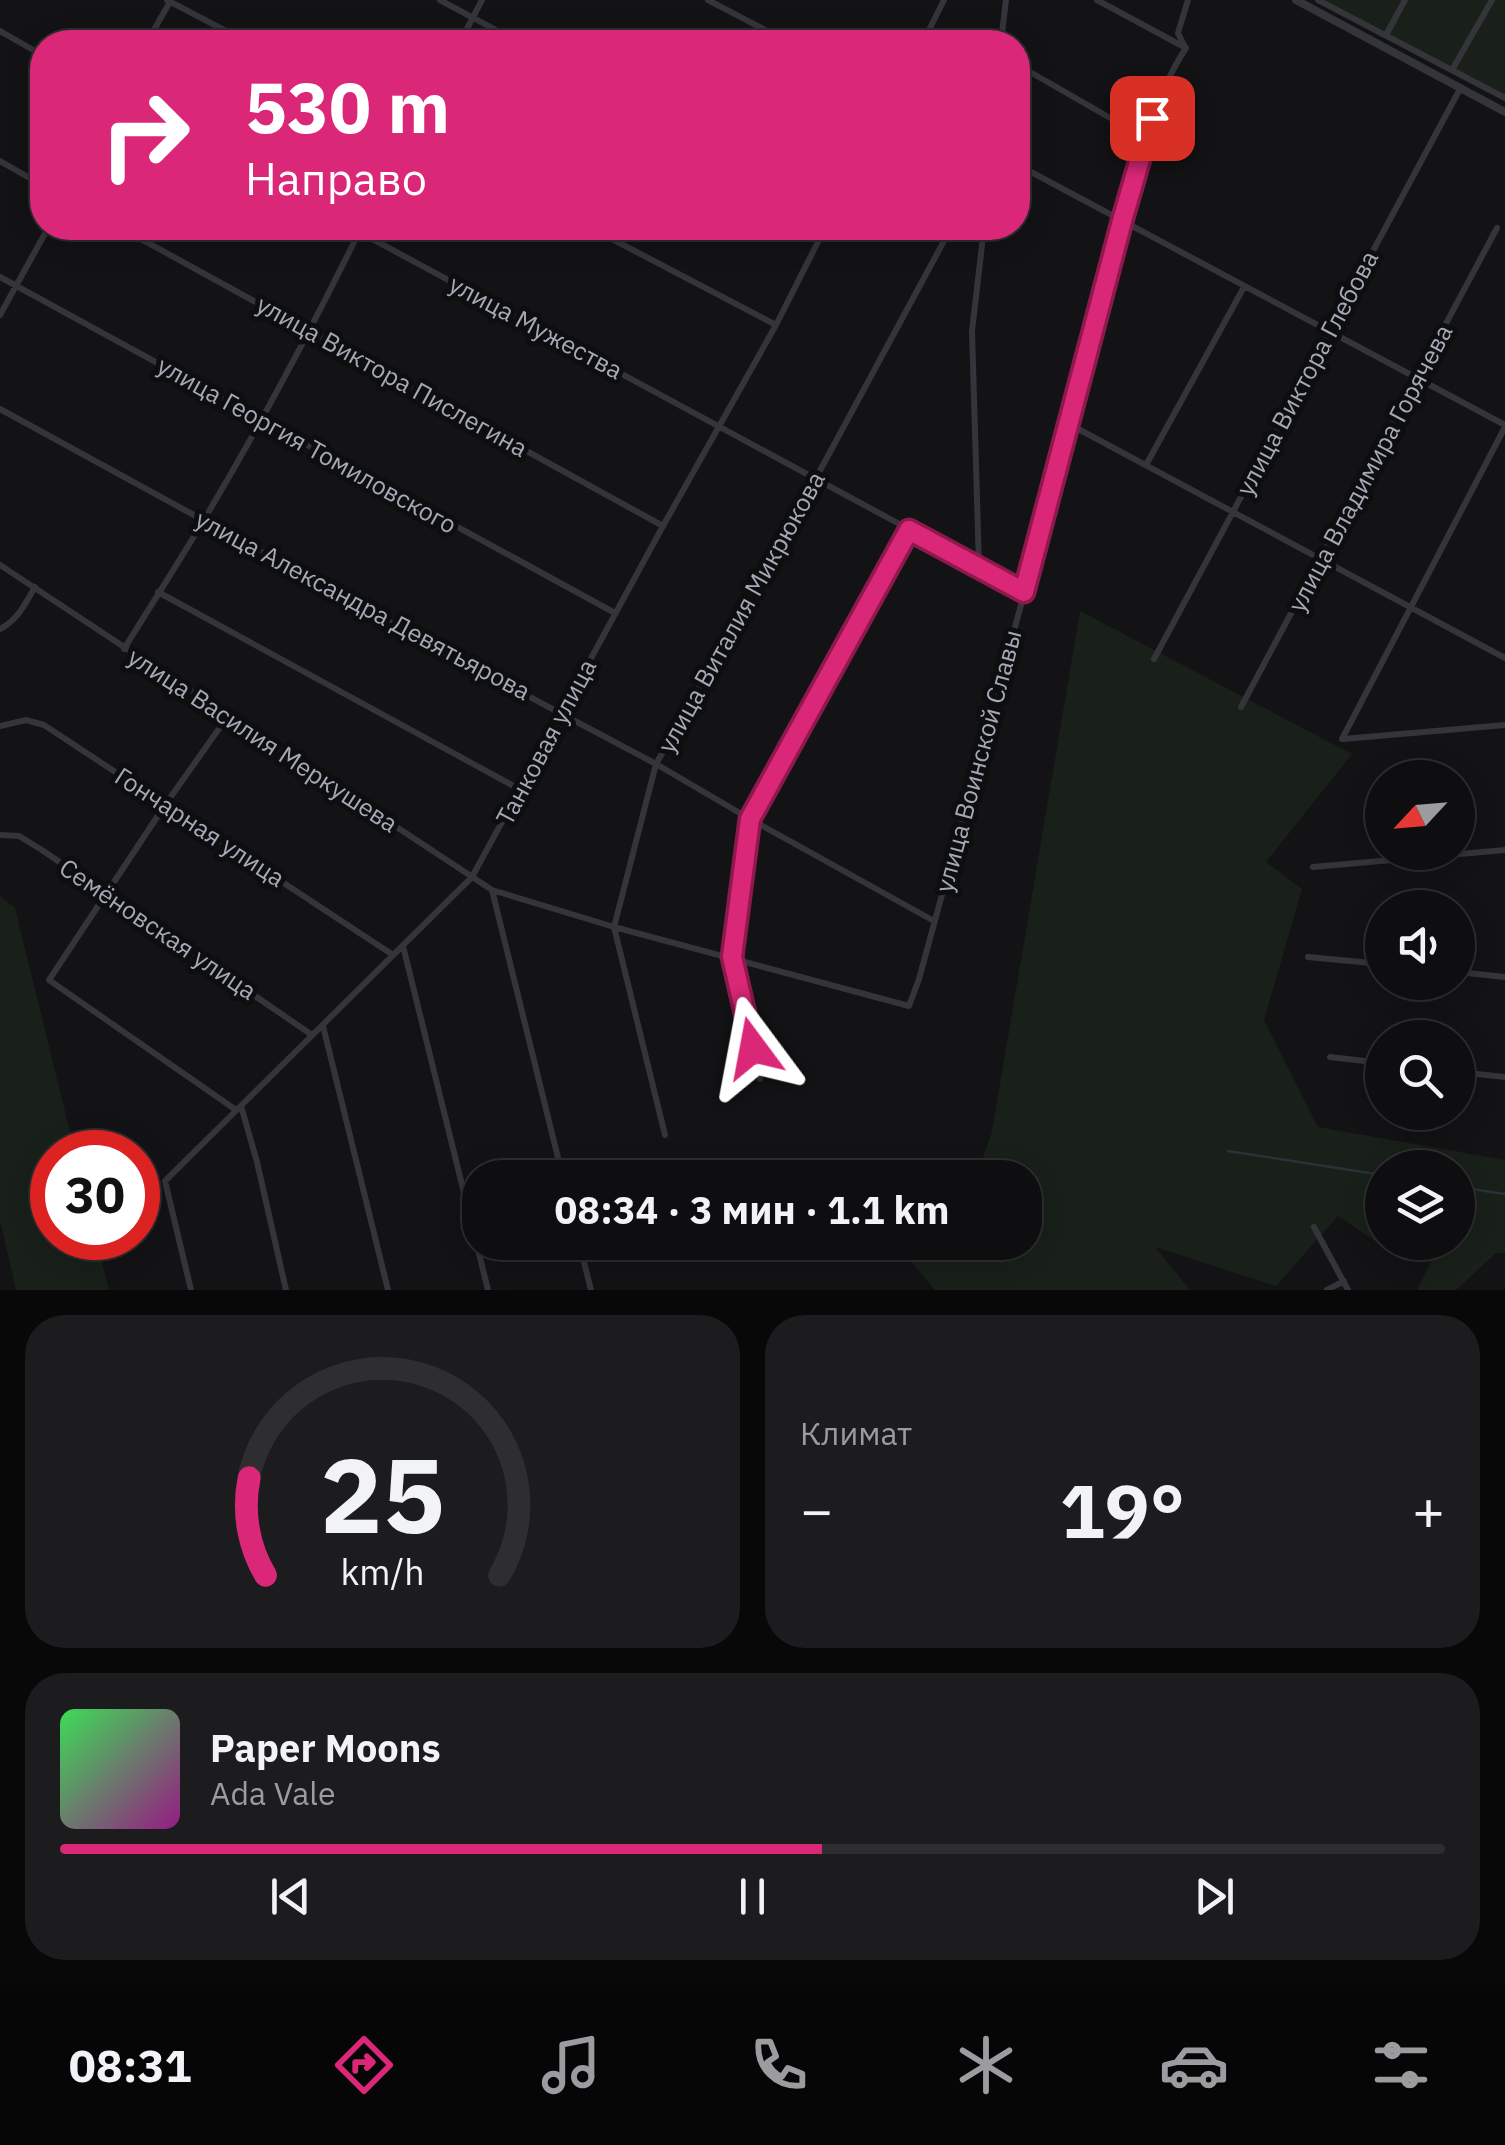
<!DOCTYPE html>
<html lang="ru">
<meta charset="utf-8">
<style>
body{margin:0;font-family:"IBM Plex Sans",sans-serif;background:#1c1c1e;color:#f1f3f6;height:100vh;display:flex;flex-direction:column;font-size:38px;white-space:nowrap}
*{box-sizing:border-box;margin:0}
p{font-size:32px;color:#9b9c9f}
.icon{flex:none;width:55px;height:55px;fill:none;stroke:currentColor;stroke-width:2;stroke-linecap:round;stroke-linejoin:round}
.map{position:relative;height:1290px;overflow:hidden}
.side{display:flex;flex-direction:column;gap:25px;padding:25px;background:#080809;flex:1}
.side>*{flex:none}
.hud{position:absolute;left:30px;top:30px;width:1000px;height:210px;border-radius:40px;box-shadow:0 5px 25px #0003,0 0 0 2px #2e2e30;background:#db2777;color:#fff;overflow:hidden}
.needle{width:65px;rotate:244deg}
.fabs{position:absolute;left:1365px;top:760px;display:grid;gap:20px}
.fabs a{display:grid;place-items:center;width:110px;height:110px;border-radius:50%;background:#0e0e10;box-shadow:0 5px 25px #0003,0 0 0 2px #2e2e30;font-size:50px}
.speed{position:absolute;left:30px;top:1130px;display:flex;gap:20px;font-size:50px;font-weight:700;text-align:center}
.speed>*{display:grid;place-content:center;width:130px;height:130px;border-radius:50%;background:#0e0e10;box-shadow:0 5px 25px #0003,0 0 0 2px #2e2e30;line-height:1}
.speed .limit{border:15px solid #d22;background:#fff;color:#111}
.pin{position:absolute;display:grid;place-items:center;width:85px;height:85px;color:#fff;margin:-42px;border-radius:20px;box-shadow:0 5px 15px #0006}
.me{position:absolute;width:110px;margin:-55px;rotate:347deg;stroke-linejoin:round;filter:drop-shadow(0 0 8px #0008)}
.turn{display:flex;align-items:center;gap:35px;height:210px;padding:0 50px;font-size:45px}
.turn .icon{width:130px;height:130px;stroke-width:2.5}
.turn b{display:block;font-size:70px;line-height:85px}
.big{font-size:75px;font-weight:700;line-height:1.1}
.side .tile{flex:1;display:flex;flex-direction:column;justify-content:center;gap:15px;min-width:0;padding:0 35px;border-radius:40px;background:#1c1c1e}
.side .dial{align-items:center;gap:0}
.dial svg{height:260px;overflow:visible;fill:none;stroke:#2e2e30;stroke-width:7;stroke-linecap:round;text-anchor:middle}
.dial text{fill:#f1f3f6;stroke:none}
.song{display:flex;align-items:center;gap:30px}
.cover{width:120px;height:120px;border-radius:15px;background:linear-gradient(135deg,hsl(130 70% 55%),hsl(310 70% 35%))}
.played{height:10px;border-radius:5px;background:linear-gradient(90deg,#db2777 55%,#2e2e30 55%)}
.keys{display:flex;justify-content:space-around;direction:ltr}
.heat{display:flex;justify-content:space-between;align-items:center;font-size:55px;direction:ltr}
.side .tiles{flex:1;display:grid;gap:25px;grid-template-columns:1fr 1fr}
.tile:last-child{grid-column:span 2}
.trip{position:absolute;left:462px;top:1160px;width:580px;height:100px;border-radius:40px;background:#0e0e10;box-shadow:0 5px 25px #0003,0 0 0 2px #2e2e30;font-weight:700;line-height:100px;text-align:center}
.menu{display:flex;height:160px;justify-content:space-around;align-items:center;background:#060606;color:#9b9c9f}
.menu .icon{width:70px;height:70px}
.menu .active{color:#db2777}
.menu b{font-size:45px;color:#f1f3f6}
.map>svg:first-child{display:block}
</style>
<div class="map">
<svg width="1505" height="1290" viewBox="0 0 1505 1290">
<rect width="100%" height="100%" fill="#131315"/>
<!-- green -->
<path fill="#192019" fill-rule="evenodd" d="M1317,0h188v98z
M1080,611l272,143 -86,108 36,27 -38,131 54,107 187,33v93h-9l-40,37h-39l18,-36 -37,3 -60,-41 -62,70 -121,-39 35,43h-255l-26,-31 2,-16 114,-1v-64l-49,-1 16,-45zM1382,1168h76v74h-76z
M0,896l15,12 60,244h-23v86h44l13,52h-93l-16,-70z"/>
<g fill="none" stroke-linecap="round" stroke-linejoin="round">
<!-- stream -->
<path stroke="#283239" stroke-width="2.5" d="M1228,1151l154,24
M1458,1187l47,7"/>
<!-- minor -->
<path stroke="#34353a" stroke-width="6" d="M167,0l80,42
M440,0l78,42
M708,0l80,42
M1097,0l89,48
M1318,0l187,98
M0,31l42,24
M1386,35l19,-35
M147,42l24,-42
M460,42l22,-42
M923,42l21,-42
M1001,42l5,-42
M1185,47l-7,-14 10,-33
M1018,65l127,73
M1452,70l40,-70
M0,161l42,24
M1018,165l487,260
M121,228l542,298
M352,228l673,364
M591,228l185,97
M0,277l615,336
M0,315l48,-87
M0,409l415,227 241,128 94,55 184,102
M1069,424l436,234
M1146,465l98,-178
M0,565l492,325 71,288
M979,566l-7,-235 12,-103
M158,592l363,198
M0,629c18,-9 25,-25 35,-42
M124,649c27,-44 55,-87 81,-131 56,-94 108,-192 156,-290
M1154,659l307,-572
M1241,707l256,-479
M228,716l-63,89 -116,175 187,130
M0,726l26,-6 18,5 349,230
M1342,739l163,-312
M1343,739l162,-14
M0,835l19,1 23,14 270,185
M1313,867l192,-17
M492,890l122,37 295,79 10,-27 102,-374 124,-467c11,-32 22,-61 41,-90
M403,946l85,344
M1308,957l74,7
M1458,972l47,5
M323,1026l65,264
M1330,1057l52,6
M1458,1072l47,5
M760,1079l-28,-122 18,-138 159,-289
M241,1106l16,56 29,128
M665,1135l-51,-208 42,-163 160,-286 135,-250
M1314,1227l34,63
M579,1242l12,48
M191,1290l-26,-109 307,-304 191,-351 113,-201 49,-97
M1327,1290l17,-9"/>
<!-- tertiary -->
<path stroke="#34353a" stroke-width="8" d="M1296,0l209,112"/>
</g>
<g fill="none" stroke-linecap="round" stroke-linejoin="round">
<!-- route casing -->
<g stroke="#8e194d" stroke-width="25">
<path id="route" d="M753,1048l-21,-91 18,-138 159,-289 115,62 98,-371 30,-103"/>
</g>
<!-- route -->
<use href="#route" stroke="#db2777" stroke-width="18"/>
</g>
<g text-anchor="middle" stroke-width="10" stroke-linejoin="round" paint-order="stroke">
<!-- street labels -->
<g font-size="25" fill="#a3aab6" stroke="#0e0e10">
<text transform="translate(536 327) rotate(28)" y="9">улица Мужества</text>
<text transform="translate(1307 373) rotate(-62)" y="9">улица Виктора Глебова</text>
<text transform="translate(392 376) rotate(29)" y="9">улица Виктора Пислегина</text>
<text transform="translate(307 445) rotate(29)" y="9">улица Георгия Томиловского</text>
<text transform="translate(1370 468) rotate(-62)" y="9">улица Владимира Горячева</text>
<text transform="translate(363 605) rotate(28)" y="9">улица Александра Девятьярова</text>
<text transform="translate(741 612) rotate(-61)" y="9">улица Виталия Микрюкова</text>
<text transform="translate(263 740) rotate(33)" y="9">улица Василия Меркушева</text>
<text transform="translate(546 742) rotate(-62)" y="9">Танковая улица</text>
<text transform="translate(978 761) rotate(-75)" y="9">улица Воинской Славы</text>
<text transform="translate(200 827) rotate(33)" y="9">Гончарная улица</text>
<text transform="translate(158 929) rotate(34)" y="9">Семёновская улица</text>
</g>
</g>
</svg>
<div class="fabs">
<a><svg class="needle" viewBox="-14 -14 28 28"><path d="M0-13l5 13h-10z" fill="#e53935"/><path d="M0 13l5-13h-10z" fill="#9b9c9f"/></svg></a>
<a><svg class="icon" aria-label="sound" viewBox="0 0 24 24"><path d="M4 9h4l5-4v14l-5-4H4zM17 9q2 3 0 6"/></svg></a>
<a><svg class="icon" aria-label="search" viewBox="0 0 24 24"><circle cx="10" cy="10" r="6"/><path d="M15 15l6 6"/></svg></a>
<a><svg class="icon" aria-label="layers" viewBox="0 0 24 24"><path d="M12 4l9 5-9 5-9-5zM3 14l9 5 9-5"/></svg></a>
</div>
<div class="speed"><div class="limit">30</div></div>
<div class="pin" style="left:1152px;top:118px;background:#d93025"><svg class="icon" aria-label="arrive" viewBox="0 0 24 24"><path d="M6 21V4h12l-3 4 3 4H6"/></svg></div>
<svg class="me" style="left:753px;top:1048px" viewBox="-20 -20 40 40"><path d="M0-17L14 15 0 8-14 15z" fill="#db2777" stroke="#fff" stroke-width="4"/></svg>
<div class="trip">08:34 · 3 мин · 1.1 km</div>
<div class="hud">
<div class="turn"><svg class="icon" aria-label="right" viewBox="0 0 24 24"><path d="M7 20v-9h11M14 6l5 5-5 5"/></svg><div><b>530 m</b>Направо</div></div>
</div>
</div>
<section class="side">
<div class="tiles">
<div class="tile dial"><svg viewBox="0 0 100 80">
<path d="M14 69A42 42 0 1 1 86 69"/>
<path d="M14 69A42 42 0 0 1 9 39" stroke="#db2777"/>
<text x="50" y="56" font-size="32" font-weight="700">25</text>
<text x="50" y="72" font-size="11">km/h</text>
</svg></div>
<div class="tile"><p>Климат</p>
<div class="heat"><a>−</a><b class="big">19°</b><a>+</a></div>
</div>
<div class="tile">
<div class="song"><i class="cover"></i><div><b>Paper Moons</b><p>Ada Vale</p></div></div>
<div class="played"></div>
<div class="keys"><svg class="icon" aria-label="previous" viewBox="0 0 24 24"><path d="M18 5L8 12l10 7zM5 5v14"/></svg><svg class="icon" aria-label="pause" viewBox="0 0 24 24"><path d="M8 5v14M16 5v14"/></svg><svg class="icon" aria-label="next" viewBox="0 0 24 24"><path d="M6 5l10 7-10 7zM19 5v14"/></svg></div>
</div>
</div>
</section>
<nav class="menu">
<b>08:31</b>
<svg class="icon active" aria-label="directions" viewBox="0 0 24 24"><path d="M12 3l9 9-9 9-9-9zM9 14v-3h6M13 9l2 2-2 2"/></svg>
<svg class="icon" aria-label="music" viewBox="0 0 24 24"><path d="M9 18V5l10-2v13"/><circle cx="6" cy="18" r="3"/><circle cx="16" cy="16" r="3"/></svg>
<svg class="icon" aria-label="phone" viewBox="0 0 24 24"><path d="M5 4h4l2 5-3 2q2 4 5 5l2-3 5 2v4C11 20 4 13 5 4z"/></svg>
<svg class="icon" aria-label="climate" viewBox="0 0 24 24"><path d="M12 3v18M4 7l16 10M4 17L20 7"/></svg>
<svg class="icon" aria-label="car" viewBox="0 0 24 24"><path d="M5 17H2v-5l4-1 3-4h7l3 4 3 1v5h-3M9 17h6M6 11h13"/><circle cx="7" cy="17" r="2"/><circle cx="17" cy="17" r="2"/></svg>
<svg class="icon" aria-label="filters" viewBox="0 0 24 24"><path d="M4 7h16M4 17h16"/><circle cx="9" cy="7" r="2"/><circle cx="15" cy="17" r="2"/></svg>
</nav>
